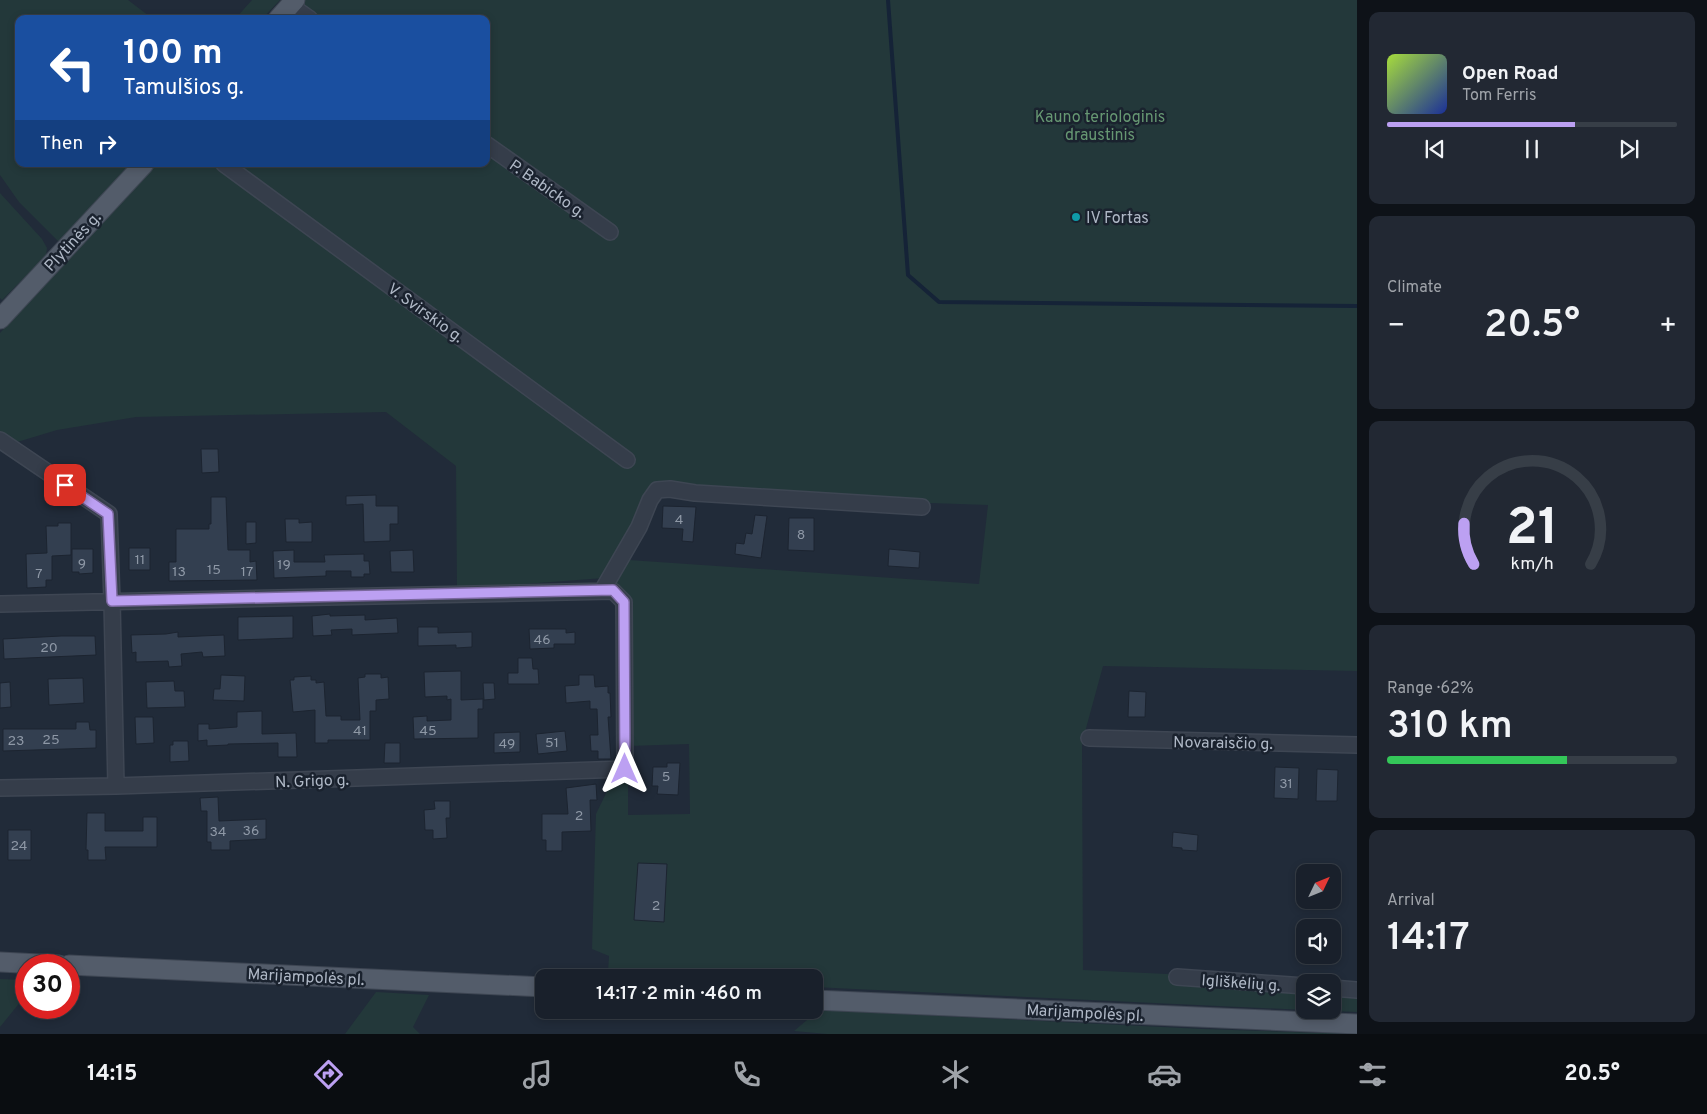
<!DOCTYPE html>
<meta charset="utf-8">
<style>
body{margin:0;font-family:Overpass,sans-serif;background:#222833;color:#f1f3f6;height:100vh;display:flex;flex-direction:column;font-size:19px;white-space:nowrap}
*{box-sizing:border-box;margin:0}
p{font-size:16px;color:#9fa3a9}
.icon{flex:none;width:28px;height:28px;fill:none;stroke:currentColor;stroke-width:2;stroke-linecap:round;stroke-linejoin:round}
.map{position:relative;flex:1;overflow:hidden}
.sheet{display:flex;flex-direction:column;gap:12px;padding:12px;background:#0e1218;width:350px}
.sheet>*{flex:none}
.hud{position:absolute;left:15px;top:15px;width:475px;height:152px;border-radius:10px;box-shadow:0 2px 8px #0003,0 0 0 1px #373e47;background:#1a4fa0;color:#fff;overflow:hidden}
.needle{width:32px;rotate:47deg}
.buttons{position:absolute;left:1296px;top:864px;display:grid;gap:10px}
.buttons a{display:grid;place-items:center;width:45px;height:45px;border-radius:10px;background:#19202b;box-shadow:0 2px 8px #0003,0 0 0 1px #373e47;font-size:25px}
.speed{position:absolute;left:15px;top:954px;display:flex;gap:10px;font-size:25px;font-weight:700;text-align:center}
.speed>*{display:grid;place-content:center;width:65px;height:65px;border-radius:50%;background:#19202b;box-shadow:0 2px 8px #0003,0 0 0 1px #373e47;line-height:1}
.speed .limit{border:8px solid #d22;background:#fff;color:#111}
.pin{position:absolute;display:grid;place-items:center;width:42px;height:42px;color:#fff;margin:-21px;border-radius:10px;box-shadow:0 2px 8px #0006}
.me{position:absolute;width:55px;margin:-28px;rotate:0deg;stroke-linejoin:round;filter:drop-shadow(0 0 4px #0008)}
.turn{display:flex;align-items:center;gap:18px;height:105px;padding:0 25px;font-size:22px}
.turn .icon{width:65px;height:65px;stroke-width:2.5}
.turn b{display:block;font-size:35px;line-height:42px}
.then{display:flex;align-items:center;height:48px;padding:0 25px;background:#0003;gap:10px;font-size:19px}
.big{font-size:38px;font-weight:600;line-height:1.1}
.sheet .widget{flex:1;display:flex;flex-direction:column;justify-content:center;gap:8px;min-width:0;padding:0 18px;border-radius:10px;background:#222833}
.sheet .dial{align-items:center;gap:0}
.dial svg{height:130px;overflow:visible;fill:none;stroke:#373e47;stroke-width:7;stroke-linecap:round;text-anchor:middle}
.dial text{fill:#f1f3f6;stroke:none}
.song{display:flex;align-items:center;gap:15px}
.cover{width:60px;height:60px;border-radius:8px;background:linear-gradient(135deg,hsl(80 70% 55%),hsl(230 70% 35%))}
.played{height:5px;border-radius:2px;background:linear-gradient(90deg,#bca0f2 65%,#373e47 65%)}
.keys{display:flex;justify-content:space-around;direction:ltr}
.heat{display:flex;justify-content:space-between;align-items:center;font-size:28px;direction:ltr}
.charge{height:8px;border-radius:4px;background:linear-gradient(90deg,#34c759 62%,#373e47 0)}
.trip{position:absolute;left:535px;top:969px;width:288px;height:50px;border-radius:10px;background:#19202b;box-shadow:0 2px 8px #0003,0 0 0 1px #373e47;font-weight:600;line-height:50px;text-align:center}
.menu{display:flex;height:80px;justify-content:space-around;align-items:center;background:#0a0d11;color:#9fa3a9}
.menu .icon{width:35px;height:35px}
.menu .on{color:#bca0f2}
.menu b{font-size:22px;color:#f1f3f6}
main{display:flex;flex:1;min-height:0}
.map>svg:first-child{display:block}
</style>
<main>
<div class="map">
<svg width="1357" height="1034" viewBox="0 0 1357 1034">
<rect width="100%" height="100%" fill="#212b39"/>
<!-- green -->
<path fill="#23383a" d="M0,0h128l25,19h-134v145h112l-71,79 -41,-41 -19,-27z
M252,0h28l-18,19h-27z
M305,0h1052v671l-254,-5 -21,77 1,227 232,11v1h-10v28l-450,-21 -41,-2v-9h-137l-63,-5 -6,-1 1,-16 -17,-7 4,-135 16,-33 16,-3v37l62,-1 -1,-70 -60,2 1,-145 -16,-20 15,-21 350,24 9,-79 -116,-4 -212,-15 -56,92 -147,11 -1,-123 -70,-54 -250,5 -79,13 -43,13 -14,-9v-101l155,-169h331v-145h-198z
M0,193l42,46 5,9 -1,8 -44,44 -2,-2z
M0,979l26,1v15l-26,32z
M376,992l53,3 -16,32 7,7h-75z
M1333,996l24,1v15l-50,-2h25z
M819,1010l383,19 155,5h-530l-33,-3z"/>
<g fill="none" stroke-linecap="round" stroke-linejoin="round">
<!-- stream -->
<path stroke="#152337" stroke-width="4" d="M888,0l20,275 31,27 418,4"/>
</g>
<!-- building -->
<path fill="#333f50" stroke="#1c2430" d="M201,449h17l1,23 -17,1z
M376,495v11h22v18h-8v17l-26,1 -1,-38 -17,1v-9z
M211,497h15l2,53h22v12l6,-1 1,19 -88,1v-19h7v-33h33v-5h2z
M663,506l33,1 -3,35 -11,-1 1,-12 -21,-1z
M755,515l12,1 -6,42 -26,-4 1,-11 8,1 2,-11 6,1z
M789,518h25v33l-26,-1z
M285,519h14v4l13,-1v20h-26z
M246,522h10v21l-10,1z
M58,523h13v32l-19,1v24h-6v7l-19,1 -1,-34 21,-1 -1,-27h12z
M129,548h21v22h-21z
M72,549h21v24l-14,1v-2h-7z
M889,549l31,3 -1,16 -31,-2z
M294,550v12h31l-1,-7 40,-1v7h5l1,13h-6v3h-13v-6h-25v5l-52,2 -1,-27z
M413,550l1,22h-23l-1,-21z
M330,614v2l35,-1v5l32,-2 1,15 -46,2v-6l-21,1 1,5 -19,1 -1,-20z
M293,616v22l-55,2v-23z
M418,627h20v6l34,-1v15l-16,1v-3l-38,1z
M529,629h37v4l9,-1v12h-21v4l-24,1z
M178,632v5l46,-2 1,21 -22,1 -1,-5 -21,2 1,12 -13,1 -1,-6 -32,1v-10l-4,1 -1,-18 35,-1z
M61,636h34l1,19 -92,4 -1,-20z
M518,658h14l1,11h5l1,15h-31v-11h10z
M461,671v29l22,-1v10h-5v29l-64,1 -1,-22 14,-1v5l24,-1v-21l-4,1v-4l-22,1 -1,-25z
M365,674h16v4l7,-1 1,22 -13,1v11h-6v29h-42v3h-13v-33l-22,2 -3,-32h4v-3l17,-1v4h5v3l8,-1 2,34h15v4h19l-2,-42 7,-1z
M221,675l24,1 -1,25 -31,-1 1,-11h6z
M579,675h15l1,12 13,-1v7h2l1,24h-3l3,42h-13v-8h-7l-1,-16h8l-1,-26h-7v-8l-24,2 -1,-17 14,-1z
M83,678l1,25 -35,2 -1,-26z
M174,681l1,10h9l1,16 -38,1 -1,-26z
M10,682l1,25 -11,1v-25z
M483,683h11l1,16 -11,1z
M1129,691l17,1 -1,25h-17z
M262,711v23l34,-1 1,24h-19v-14l-50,1v1l-21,1v-6l-9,1v-17h11v5l28,-2v-15z
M135,717h18l1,26 -18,1z
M76,722h13l1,8h6v18l-93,3v-22h73z
M565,731l2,20 -29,3 -2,-20z
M520,732v20l-26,1v-20z
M173,741h15l1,20 -19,1v-17h3z
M385,743h15v20h-16z
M667,763h13l-2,32 -21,-1 1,-8h-6l1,-19h14z
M1275,767l24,1 -1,31 -24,-1z
M1317,769l21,1 -1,31h-21z
M596,784l1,16h-7l1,31 -29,1v19h-16v-11h-4v-26h26l-2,-26z
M218,797l1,24 47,-2v20l-36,2v9h-19v-8h-4v-31h-6l-1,-13z
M434,801h16v17h-4l1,20 -14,1v-9h-8l-1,-20 11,-1z
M87,813h18v18h38v-14h14v30h-52l1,13h-18v-10h-2z
M8,830h23v30h-23z
M1173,832l25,3 -1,16 -15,-1v-2l-10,-1z
M638,863l29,1 -3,58 -30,-2z"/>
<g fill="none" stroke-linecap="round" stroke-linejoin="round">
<!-- minor casing -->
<g stroke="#3e4653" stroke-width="18">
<path id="minor" d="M290,5l20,14
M486,144l124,88
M224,164l403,296
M0,440l109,74 3,87 4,185
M602,591l37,-64 11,-27 7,-10 13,-1 25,4 227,14
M0,604l613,-13 11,11 1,167 -509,17 -116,2
M1089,738l268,7
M1177,977l128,9
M1332,988l25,2"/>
</g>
<!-- major casing -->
<g stroke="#3e4653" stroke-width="21">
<path id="major" d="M278,19l17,-19
M0,319l144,-155
M0,962l59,3
M69,965l475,22
M814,1000l543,24"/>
</g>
<!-- minor -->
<use href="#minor" stroke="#353d4a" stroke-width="15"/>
<!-- major -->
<use href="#major" stroke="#535c6a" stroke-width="19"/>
</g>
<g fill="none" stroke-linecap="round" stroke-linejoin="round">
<!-- route casing -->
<g stroke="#7a689d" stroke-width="12">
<path id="route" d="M65,485l43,29 4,87 501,-11 11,12 1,167"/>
</g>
<!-- route -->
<use href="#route" stroke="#bca0f2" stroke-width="9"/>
</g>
<!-- markers -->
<circle fill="#0f9aa8" stroke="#1a222e" stroke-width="2" cx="1076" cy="217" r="5"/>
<g text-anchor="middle" stroke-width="5" stroke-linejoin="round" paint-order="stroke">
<!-- number labels -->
<g font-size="14" fill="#8e98a6">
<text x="679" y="524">4</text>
<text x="801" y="539">8</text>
<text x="140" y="564">11</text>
<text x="82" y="568">9</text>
<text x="284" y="569">19</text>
<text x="214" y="574">15</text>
<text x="179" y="576">13</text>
<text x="247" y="576">17</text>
<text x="39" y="578">7</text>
<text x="542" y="644">46</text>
<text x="49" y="652">20</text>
<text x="360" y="735">41</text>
<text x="428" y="735">45</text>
<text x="51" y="744">25</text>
<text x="16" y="745">23</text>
<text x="552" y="747">51</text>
<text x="507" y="748">49</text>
<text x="666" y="781">5</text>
<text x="1286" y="788">31</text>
<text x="579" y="820">2</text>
<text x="251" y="835">36</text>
<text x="218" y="836">34</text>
<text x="19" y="850">24</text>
<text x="656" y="910">2</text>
</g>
<!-- park labels -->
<g font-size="16" fill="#669772" stroke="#1a222e">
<text x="1100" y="122">Kauno teriologinis<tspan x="1100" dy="18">draustinis</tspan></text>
</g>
<!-- street labels -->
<g font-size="16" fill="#afb8c6" stroke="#1a222e">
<text transform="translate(548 188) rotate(35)" y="6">P. Babicko g.</text>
<text transform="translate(72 241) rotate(-47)" y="6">Plytinės g.</text>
<text transform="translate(426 312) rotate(36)" y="6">V. Svirskio g.</text>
<text transform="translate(1223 742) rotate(1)" y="6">Novaraisčio g.</text>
<text transform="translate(312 780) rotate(-2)" y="6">N. Grigo g.</text>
<text transform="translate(306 976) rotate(3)" y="6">Marijampolės pl.</text>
<text transform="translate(1241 982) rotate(4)" y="6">Igliškėlių g.</text>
<text transform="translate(1085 1012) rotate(3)" y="6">Marijampolės pl.</text>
</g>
<!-- poi labels -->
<g font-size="16" fill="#afb8c6" stroke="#1a222e" text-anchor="start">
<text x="1086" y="223">IV Fortas</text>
</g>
</g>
</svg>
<div class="buttons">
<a><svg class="needle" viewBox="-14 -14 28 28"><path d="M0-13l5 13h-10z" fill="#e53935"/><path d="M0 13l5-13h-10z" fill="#9fa3a9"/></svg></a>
<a><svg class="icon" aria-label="sound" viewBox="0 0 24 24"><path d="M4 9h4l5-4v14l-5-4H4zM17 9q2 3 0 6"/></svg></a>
<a><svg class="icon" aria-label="layers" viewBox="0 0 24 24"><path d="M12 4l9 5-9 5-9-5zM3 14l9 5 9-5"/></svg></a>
</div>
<div class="speed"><div class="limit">30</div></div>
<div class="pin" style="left:65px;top:485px;background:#d93025"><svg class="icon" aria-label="arrive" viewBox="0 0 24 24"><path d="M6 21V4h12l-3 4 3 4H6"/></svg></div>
<svg class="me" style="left:625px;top:769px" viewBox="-20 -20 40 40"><path d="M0-17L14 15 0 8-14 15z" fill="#bca0f2" stroke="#fff" stroke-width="4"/></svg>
<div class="trip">14:17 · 2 min · 460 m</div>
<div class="hud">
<div class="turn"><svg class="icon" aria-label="left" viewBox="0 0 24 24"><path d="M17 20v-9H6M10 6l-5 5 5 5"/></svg><div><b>100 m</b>Tamulšios g.</div></div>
<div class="then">Then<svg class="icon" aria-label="right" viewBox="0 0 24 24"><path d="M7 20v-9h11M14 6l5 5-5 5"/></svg></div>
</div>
</div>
<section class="sheet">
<div class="widget">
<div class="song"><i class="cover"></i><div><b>Open Road</b><p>Tom Ferris</p></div></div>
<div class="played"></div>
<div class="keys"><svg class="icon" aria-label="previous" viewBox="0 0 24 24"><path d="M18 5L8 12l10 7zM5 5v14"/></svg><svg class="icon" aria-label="pause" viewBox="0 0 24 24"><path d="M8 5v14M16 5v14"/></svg><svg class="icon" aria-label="next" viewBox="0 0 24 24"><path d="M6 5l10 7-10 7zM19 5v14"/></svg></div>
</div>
<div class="widget"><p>Climate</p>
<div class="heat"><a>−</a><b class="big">20.5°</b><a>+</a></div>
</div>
<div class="widget dial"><svg viewBox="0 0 100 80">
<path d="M14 69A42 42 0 1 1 86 69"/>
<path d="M14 69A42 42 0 0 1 8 44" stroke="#bca0f2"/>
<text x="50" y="56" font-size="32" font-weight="700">21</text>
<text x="50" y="72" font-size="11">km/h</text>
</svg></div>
<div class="widget"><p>Range · 62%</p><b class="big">310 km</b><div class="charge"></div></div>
<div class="widget"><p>Arrival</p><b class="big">14:17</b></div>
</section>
</main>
<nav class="menu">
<b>14:15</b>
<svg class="icon on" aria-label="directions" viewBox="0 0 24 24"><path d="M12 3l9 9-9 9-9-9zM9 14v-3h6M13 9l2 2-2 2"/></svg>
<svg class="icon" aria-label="music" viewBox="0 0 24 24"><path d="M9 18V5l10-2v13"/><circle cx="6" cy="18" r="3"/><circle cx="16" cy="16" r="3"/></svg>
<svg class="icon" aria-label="phone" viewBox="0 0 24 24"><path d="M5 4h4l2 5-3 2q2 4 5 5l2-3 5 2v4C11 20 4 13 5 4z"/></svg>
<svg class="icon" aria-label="climate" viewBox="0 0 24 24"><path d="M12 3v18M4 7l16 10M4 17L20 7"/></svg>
<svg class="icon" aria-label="car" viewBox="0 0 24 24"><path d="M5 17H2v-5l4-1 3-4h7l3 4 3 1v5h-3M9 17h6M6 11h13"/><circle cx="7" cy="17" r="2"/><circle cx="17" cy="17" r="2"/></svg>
<svg class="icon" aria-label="filters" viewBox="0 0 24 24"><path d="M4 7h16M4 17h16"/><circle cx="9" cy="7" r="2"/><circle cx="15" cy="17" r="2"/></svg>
<b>20.5°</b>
</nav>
